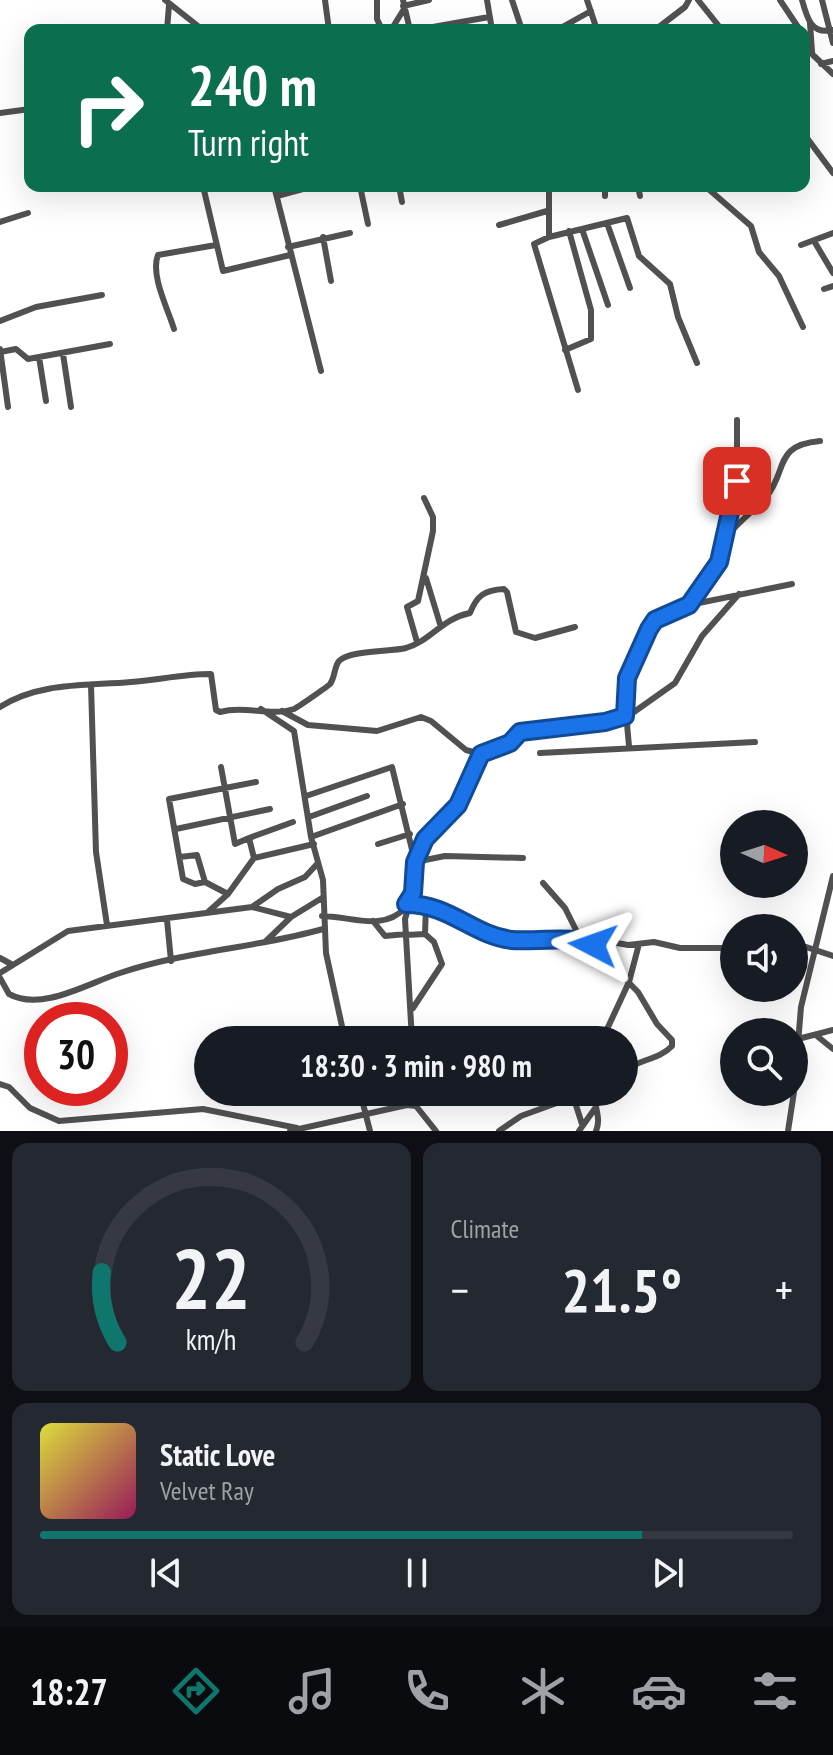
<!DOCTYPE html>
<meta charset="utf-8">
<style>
body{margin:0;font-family:"PT Sans Narrow",sans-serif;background:#242831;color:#f1f3f6;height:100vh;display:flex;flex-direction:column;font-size:30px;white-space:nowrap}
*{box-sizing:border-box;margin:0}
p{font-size:26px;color:#9ea1a6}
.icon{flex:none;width:44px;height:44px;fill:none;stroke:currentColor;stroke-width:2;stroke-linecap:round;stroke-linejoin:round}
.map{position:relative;height:1131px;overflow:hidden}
.panel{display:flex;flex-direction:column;gap:12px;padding:12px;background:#0d0f14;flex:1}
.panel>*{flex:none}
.guide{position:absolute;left:24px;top:24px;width:786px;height:168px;border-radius:16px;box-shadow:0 8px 32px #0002;background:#0b6e4f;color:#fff;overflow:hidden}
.needle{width:52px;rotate:93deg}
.buttons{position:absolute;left:720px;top:810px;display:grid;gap:16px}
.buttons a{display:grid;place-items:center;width:88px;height:88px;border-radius:50%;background:#171b24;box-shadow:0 8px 32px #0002;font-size:40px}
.speed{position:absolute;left:24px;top:1002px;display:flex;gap:16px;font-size:40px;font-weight:700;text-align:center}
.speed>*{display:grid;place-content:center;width:104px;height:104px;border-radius:50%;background:#171b24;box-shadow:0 8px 32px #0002;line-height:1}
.speed .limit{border:12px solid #d22;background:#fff;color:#111}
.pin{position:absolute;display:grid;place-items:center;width:68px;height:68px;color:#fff;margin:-34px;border-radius:16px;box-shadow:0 4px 12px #0006}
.me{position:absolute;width:88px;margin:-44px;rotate:274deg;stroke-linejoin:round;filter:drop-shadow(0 0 6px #0008)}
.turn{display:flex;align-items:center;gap:28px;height:168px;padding:0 32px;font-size:36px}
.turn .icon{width:104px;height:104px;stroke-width:2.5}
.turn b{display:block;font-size:56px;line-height:68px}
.big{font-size:60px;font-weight:700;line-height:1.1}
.panel .card{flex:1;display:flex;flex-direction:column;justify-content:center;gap:12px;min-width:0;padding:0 28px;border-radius:16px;background:#242831}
.panel .dial{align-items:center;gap:0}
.dial svg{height:208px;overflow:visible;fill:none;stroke:#363941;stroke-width:7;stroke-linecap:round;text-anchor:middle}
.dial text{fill:#f1f3f6;stroke:none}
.song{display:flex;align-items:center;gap:24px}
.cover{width:96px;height:96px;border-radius:12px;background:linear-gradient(135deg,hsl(60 70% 55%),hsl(330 70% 35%))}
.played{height:8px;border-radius:4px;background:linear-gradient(90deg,#0f766e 80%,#363941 80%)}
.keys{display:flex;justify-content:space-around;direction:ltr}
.heat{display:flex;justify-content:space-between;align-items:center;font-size:44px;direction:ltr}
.panel .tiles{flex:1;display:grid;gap:12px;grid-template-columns:1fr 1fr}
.card:last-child{grid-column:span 2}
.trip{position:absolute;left:194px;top:1026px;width:444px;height:80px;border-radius:40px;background:#171b24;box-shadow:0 8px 32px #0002;font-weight:700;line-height:80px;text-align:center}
.tab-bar{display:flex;height:128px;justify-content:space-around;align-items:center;background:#090b0e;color:#9ea1a6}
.tab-bar .icon{width:56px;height:56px}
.tab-bar .active{color:#0f766e}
.tab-bar b{font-size:36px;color:#f1f3f6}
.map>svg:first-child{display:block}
</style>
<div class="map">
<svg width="833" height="1131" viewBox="0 0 833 1131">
<rect width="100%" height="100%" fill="#fff"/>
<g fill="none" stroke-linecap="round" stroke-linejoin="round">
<!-- minor -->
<path stroke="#515151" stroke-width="6" d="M165,0l38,30
M325,0l4,30
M377,0v19l5,11
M403,0l7,30
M487,0l5,30
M512,0l10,30
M587,0l10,30
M698,0l24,30
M780,0l20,30
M802,0c5,18 9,35 31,30
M822,0l11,43
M403,6l26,-6
M810,23l2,29
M167,30l2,-25
M391,30l13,-21
M416,30l73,-13
M557,30l34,-19
M655,30l30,-23 4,-7
M804,39l9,16 20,19
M821,64l12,-3
M0,113l30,-4
M804,134l29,39
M203,186l20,85 67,-16
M274,186l47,185
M360,186l8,38
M399,186l3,16
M549,186v51l-15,7 44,146
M605,186v10
M638,186l2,10
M705,186l46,40 8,26 20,24 24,51
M277,196l37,-10
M0,222l28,-9
M607,223l23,65
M499,225l48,-14
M582,229l26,76
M323,237l8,44
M549,237l78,-19 12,38 31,28 8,33 19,46
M814,241l19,32
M801,245l32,-12
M288,247l62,-14
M824,289l9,-3
M0,321l36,-14 66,-12
M174,329c-6,-20 -24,-54 -16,-74l58,-10
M0,349l8,58
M565,350l26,-11v-29l-22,-79
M0,352l16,-3 12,10 82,-15
M63,354l8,53
M39,357l7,44
M726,538l-1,-9 12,-48v-61
M426,578l14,46
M689,605l103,-21
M417,642l-10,-35 11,-6 15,-70v-14l-9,-19
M91,685l5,167 11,73
M0,707c39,-25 86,-21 131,-25 26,-2 53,-8 80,-8l5,36 4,2c25,-7 51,5 74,-3 4,-2 33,-22 36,-25 5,-6 4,-17 9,-23 10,-11 51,-9 67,-13 26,-8 35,-29 64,-35 7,-18 15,-23 34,-24l3,3 9,40 19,6 40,-11
M261,709l33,22 17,106 12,43 3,73 19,87
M282,711l26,14 69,6 44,-14 10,4 35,29 15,4
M629,746c-5,-42 -3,-80 20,-117 9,-15 28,-15 41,-25 6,-5 25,-32 28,-40 2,-5 0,-12 2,-18 5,-13 35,-36 46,-49 22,-26 7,-52 54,-56
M540,753l215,-11
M221,767l14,77 14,-6 5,20
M306,796l86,-29 23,95 30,-6 78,2
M309,817l58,-21
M176,829l94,-20
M311,837l92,-33
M249,838l44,-16
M378,844l32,-10
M180,857l17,-2 8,27
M543,883l22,25 16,32
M228,894l-23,-12 -10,2 -12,-5 -14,-80 87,-17
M406,904l36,5 41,22 30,9 82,-1 33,6 26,-3 26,6h54
M252,907l39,10
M209,911l19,-17 26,-36 60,-14
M322,916c28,0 61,16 83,-8
M167,920l4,41
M373,921l12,15 21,-2
M425,934l1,-28
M406,935l19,-1 9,8 8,22 -29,44
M588,941l50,51 19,32 15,16v6c-13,14 -33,13 -48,25
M265,942l26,-25 31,-19
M794,943l39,13
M0,958l11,6
M0,973l68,-42 184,-24 26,-18 27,-12 13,-14
M0,978l9,16c33,18 79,-11 111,-21 65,-22 136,-25 203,-44
M817,1036l16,13
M798,1039l35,-9
M412,1040l-7,-121 8,-26 1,-25 11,-29 33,-34 23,-51 29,-11 10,-11 25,-6 60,-4 29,-10 41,-29 27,-47 37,-42
M602,1040l27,-58 10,-38
M0,1084l9,3 21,21 29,13 144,-12 94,19
M360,1092l10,39
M391,1092l16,13
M595,1092c-2,14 7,25 1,39
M794,1092l7,-85 32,-131
M573,1096l9,28
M416,1106l1,-14
M290,1131l117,-26 9,1 20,25
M499,1131l22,-15 66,-24
M579,1131l17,-24
M788,1131l6,-39"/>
</g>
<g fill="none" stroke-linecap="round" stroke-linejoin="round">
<!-- route casing -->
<g stroke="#114b97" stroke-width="20">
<path id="route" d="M593,945c-13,-10 -62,-3 -81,-5 -40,-5 -62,-36 -106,-36l7,-11 2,-31 10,-23 33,-34 23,-51 29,-11 10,-11 85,-10 20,-6 2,-38 22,-49 6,-9 34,-15 30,-43 18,-81"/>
</g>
<!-- route -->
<use href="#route" stroke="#1a73e8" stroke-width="14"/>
</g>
</svg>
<div class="buttons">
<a><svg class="needle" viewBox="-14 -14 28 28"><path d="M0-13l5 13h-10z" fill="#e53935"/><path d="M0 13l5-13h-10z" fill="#9ea1a6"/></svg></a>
<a><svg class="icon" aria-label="sound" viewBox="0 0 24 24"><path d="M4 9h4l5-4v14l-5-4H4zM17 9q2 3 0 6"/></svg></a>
<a><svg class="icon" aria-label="search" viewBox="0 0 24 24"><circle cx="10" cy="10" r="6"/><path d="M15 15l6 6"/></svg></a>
</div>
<div class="speed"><div class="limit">30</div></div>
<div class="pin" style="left:737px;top:481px;background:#d93025"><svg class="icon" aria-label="arrive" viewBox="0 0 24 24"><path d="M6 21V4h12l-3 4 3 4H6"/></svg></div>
<svg class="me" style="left:593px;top:945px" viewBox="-20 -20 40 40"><path d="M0-17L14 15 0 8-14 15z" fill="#1a73e8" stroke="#fff" stroke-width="4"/></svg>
<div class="trip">18:30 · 3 min · 980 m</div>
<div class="guide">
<div class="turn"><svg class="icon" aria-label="right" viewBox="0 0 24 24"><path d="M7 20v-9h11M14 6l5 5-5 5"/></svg><div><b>240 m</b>Turn right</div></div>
</div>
</div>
<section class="panel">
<div class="tiles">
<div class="card dial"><svg viewBox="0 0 100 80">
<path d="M14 69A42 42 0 1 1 86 69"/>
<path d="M14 69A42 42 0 0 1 8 42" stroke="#0f766e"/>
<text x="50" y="56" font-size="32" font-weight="700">22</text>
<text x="50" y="72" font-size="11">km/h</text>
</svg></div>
<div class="card"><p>Climate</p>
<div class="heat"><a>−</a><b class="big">21.5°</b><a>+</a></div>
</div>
<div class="card">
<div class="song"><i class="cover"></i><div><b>Static Love</b><p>Velvet Ray</p></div></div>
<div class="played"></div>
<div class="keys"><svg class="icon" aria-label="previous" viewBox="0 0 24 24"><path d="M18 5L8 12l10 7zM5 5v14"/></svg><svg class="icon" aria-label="pause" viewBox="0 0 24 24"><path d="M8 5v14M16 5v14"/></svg><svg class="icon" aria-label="next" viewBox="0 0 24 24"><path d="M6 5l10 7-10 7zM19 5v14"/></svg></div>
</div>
</div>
</section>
<nav class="tab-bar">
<b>18:27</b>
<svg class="icon active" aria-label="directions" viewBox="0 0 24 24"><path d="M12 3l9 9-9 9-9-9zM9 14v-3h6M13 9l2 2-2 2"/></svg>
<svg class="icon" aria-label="music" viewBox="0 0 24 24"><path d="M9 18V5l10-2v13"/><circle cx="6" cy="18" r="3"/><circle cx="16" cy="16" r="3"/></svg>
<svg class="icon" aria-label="phone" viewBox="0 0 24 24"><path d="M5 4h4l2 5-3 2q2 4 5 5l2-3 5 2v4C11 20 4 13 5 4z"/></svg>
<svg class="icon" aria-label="climate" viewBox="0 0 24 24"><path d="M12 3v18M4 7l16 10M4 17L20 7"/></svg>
<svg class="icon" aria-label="car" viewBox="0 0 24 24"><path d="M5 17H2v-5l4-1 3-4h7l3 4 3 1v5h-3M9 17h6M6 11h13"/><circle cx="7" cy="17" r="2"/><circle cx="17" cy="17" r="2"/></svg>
<svg class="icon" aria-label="filters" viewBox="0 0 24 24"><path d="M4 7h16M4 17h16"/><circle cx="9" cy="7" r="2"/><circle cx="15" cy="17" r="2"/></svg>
</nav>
